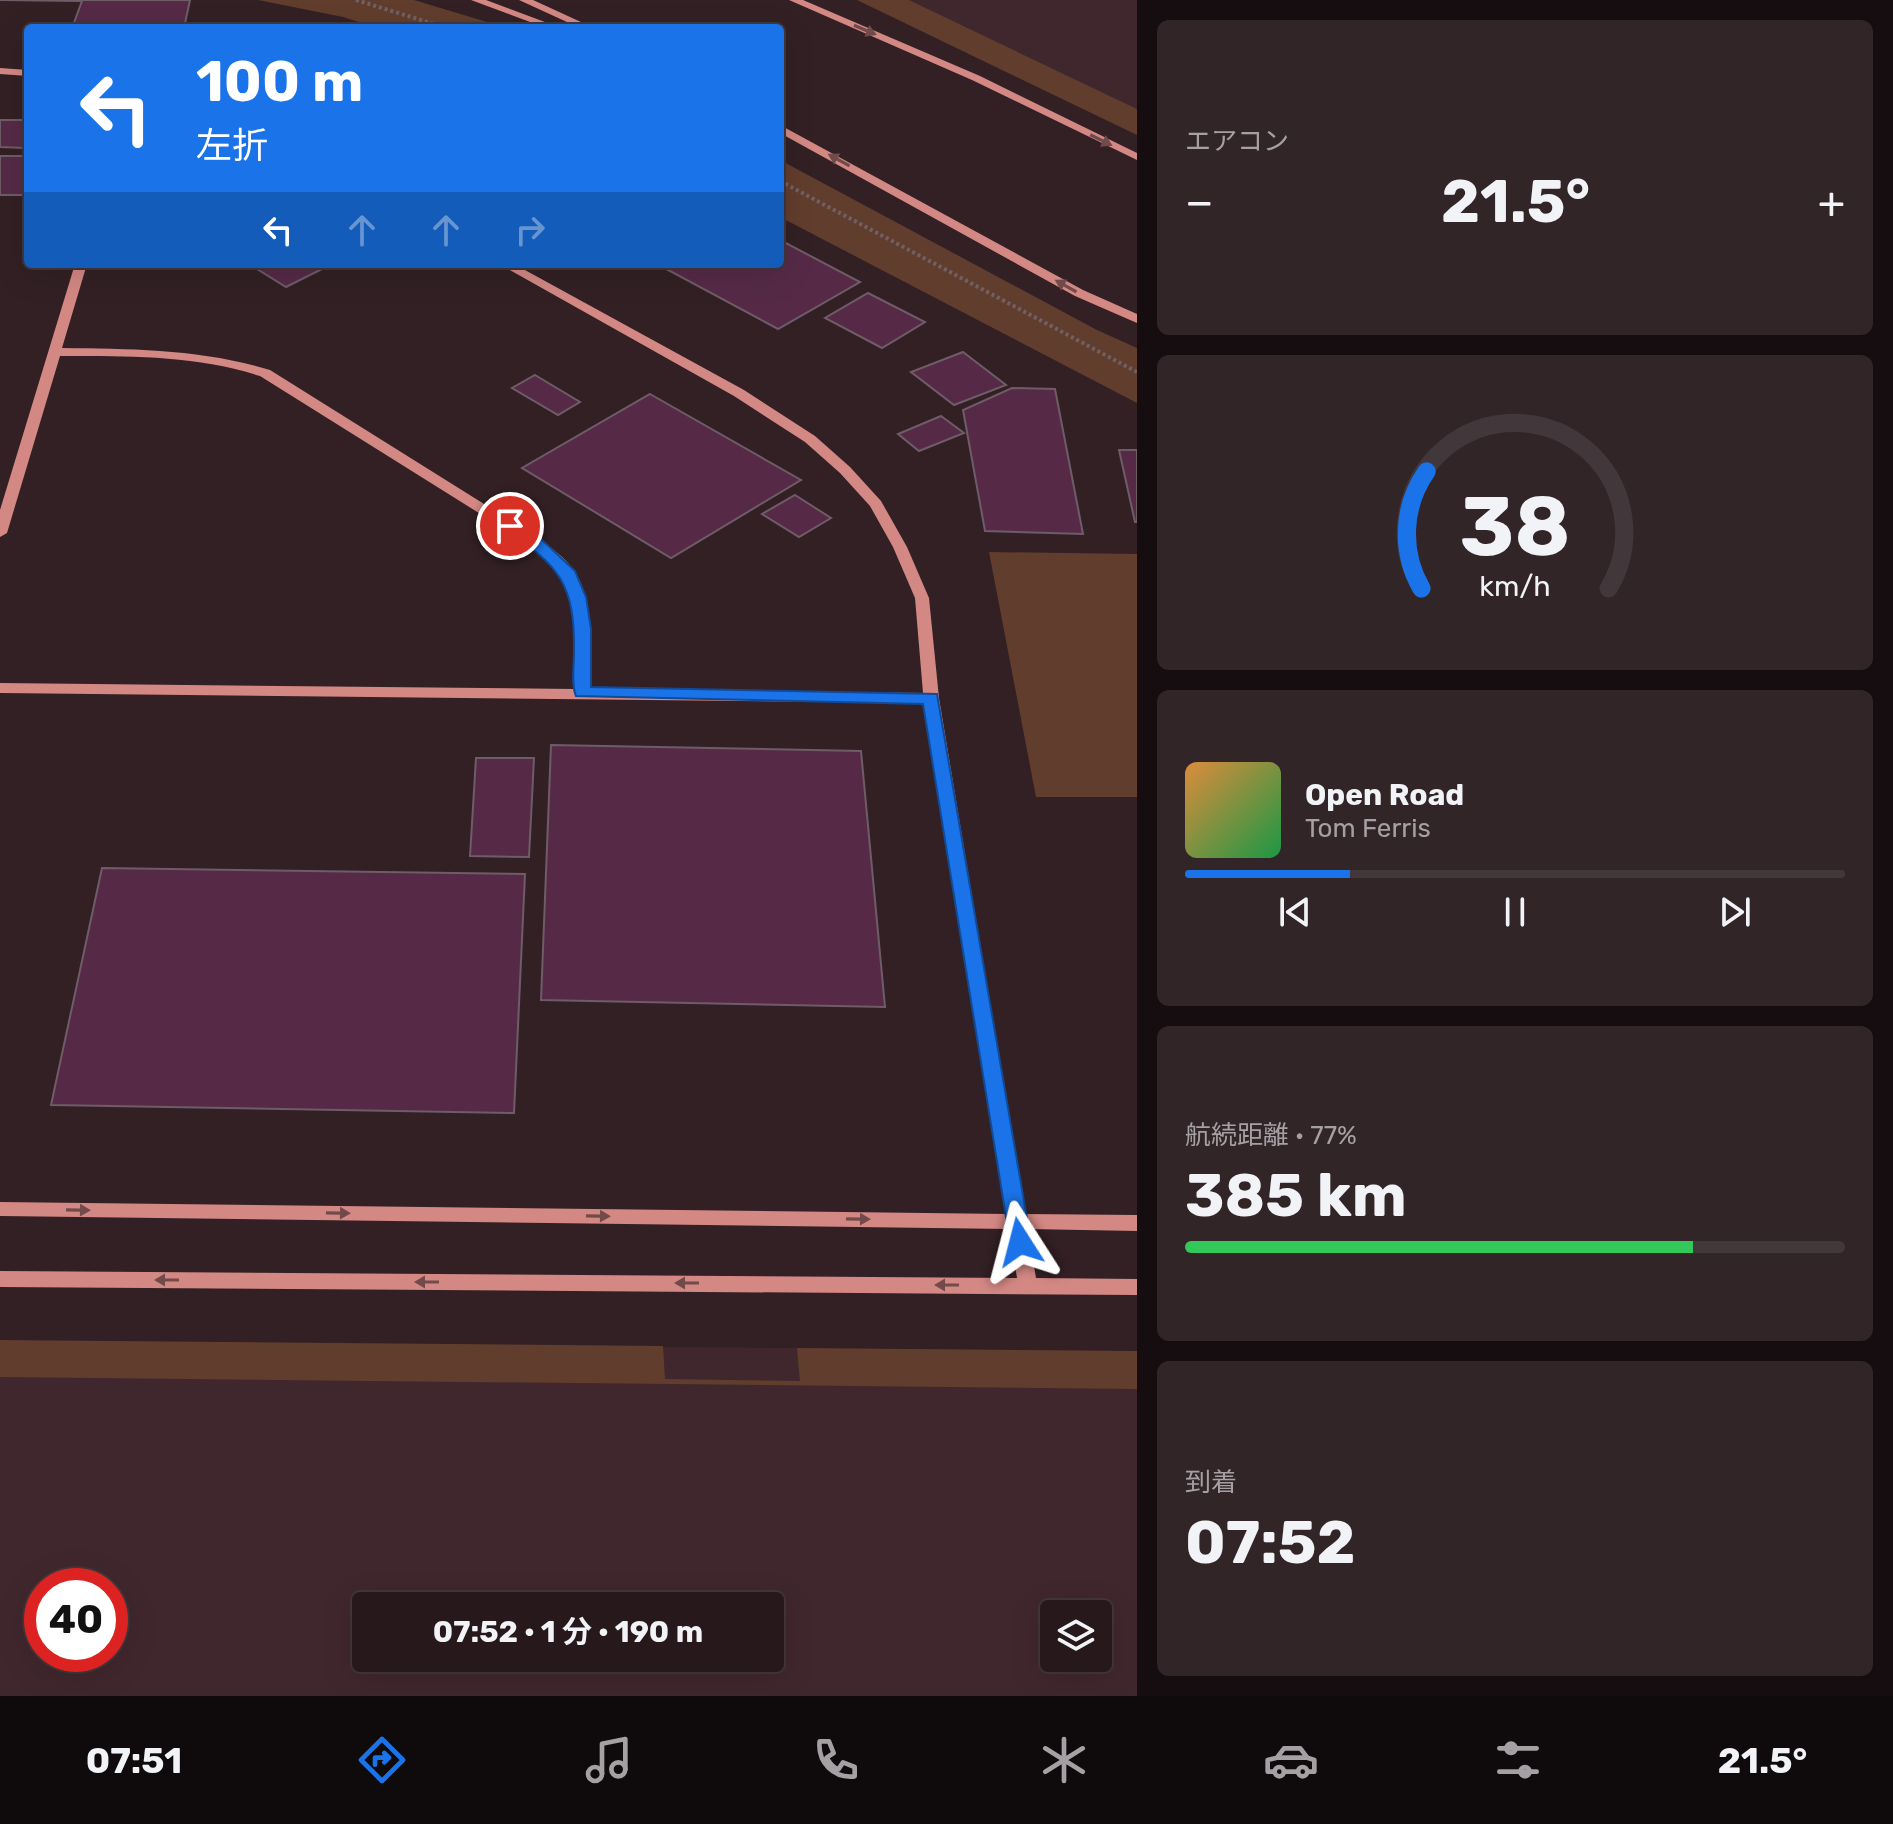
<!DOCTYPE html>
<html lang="ja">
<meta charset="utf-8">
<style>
body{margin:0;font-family:Rubik,"Noto Sans JP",sans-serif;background:#322528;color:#f1f3f6;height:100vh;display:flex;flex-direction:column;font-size:30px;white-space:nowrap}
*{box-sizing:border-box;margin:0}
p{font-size:26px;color:#a4a0a3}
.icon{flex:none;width:44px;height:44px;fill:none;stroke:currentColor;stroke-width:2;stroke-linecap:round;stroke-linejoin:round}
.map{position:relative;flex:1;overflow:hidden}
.side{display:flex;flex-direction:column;gap:20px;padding:20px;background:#150d0f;width:756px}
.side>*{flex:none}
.guide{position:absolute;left:24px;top:24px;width:760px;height:244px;border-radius:8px;box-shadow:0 8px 32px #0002,0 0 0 2px #42373a;background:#1a73e8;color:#fff;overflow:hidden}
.fabs{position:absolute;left:1040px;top:1600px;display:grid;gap:16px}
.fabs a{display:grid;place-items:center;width:72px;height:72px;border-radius:8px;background:#26181b;box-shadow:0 8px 32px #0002,0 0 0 2px #42373a;font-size:40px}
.speed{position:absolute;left:24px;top:1568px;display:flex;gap:16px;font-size:40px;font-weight:700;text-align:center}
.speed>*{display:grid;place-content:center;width:104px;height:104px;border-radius:50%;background:#26181b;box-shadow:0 8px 32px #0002,0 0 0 2px #42373a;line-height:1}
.speed .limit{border:12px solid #d22;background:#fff;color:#111}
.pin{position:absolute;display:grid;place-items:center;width:68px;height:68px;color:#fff;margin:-34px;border:4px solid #fff;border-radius:50%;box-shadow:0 2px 8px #0007}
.me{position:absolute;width:88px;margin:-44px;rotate:351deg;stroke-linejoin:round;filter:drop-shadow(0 0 6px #0008)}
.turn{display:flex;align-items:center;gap:28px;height:168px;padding:0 40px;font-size:36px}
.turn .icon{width:104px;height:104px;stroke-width:2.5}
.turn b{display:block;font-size:56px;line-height:68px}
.lanes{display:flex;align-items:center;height:76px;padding:0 40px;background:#0003;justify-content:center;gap:40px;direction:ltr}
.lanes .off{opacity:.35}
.big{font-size:60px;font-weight:700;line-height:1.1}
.side .card{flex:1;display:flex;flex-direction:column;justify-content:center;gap:12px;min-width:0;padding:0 28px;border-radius:12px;background:#322528}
.side .dial{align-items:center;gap:0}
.dial svg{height:208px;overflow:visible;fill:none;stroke:#42373a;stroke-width:7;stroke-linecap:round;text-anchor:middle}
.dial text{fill:#f1f3f6;stroke:none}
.song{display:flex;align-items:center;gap:24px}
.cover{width:96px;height:96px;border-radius:12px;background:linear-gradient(135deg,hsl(30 70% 55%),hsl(140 70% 35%))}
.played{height:8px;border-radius:4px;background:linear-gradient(90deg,#1a73e8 25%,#42373a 25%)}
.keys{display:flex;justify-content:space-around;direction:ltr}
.heat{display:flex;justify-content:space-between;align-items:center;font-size:44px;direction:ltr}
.charge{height:12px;border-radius:6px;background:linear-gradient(90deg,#34c759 77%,#42373a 0)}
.trip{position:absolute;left:352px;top:1592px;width:432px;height:80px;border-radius:8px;background:#26181b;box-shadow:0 8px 32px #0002,0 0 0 2px #42373a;font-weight:700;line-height:80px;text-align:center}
.tabs{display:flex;height:128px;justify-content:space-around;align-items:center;background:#0f0a0b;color:#a4a0a3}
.tabs .icon{width:56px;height:56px}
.tabs .selected{color:#1a73e8}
.tabs b{font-size:36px;color:#f1f3f6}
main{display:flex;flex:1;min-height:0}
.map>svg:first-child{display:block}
</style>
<main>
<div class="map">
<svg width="1137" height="1696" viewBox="0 0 1137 1696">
<rect width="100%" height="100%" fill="#322024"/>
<!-- built -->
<path fill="#40272d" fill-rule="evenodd" d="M909,0h228v109z
M0,1341l1137,10v345h-1137zM42,1586h68v68h-68zM366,1606h404v52h-404zM1054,1614h44v44h-44z"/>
<!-- green -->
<path fill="#613d2d" d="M258,0h156l93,28h-130l-34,-11z
M857,0h52l228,109v26z
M780,160l317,170 40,18v55l-357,-186z
M989,552l148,2v243h-101z
M0,1340l663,6 2,33 135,2 -3,-33 340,3v38l-1137,-12z"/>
<!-- building -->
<path fill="#562a47" stroke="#6e5c67" stroke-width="2" d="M0,0h190l-6,28h-112l10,-27z
M0,120h28l-3,28 -25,-1z
M0,156h28l-1,39h-27z
M780,240l80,42 -82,47 -121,-65h123z
M249,264h83l-46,23z
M868,293l57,29 -43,26 -57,-30z
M963,352l43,33 -52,20 -43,-33z
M535,375l45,27 -22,13 -46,-27z
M1012,388l43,1 28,145 -98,-3 -22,-121z
M650,394l151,86 -130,78 -149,-90z
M941,416l23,17 -45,18 -21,-17z
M1119,450h18v72h-2z
M795,495l36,23 -32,19 -37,-23z
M551,745l310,6 24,256 -344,-7z
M476,758h58l-5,99 -59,-1z
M102,868l423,6 -11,239 -463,-8z"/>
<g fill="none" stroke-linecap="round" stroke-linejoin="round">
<!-- path -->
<path stroke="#716164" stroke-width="4" stroke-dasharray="3 3" stroke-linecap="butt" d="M356,0l91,28
M780,181l357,191"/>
<!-- secondary -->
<path fill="#d38884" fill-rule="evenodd" d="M471,0h15l75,28h-15z
M519,0h14l61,28h-14z
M789,0h14l177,76 157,77v7l-165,-80z
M0,68l28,2v6l-28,-2z
M780,125l303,165 54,24v9l-62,-27 -295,-163z
M75,264h12l-25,84c71,1 139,1 208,22l270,169c11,9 24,18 32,29 25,33 18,83 18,121l333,4 -8,-95 -22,-51 -23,-41 -30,-33 -35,-31 -71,-46 -235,-132h15l230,126 71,46 35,31 31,34 26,46 22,51 10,100 86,516 112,1v16l-109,-2 8,49 101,1v16l-1137,-8v-16l1017,7 -8,-49 -1009,-13v-14l1007,12 -83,-511 -924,-10v-10l575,6c0,-36 9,-88 -16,-119 -8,-9 -19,-17 -29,-25l-270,-169c-65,-21 -132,-20 -200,-20l-53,177 -7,4v-27z"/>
</g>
<!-- one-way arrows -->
<defs><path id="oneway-solid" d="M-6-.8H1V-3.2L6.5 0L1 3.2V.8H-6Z" transform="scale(2)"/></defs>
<g fill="#724a4a">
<use href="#oneway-solid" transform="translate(865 30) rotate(23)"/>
<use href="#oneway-solid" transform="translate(1101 140) rotate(26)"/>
<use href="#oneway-solid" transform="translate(839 160) rotate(-151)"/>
<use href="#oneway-solid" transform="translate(1066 286) rotate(-151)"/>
<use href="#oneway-solid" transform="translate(78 1210) rotate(1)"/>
<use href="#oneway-solid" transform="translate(338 1213) rotate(1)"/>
<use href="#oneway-solid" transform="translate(598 1216) rotate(1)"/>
<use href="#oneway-solid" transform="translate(858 1219) rotate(1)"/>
<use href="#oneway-solid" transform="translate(167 1280) rotate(-180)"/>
<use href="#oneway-solid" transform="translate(427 1282) rotate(-180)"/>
<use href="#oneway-solid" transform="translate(687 1283) rotate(-180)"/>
<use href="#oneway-solid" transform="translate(947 1285) rotate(-180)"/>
</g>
<!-- route -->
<path fill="#1a73e8" stroke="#114b97" stroke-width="2" d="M510,521l30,17 35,33 11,26 5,32v58l346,7 94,548 -3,7 -8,2 -7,-2 -3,-7 -87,-538 -347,-8c-5,-12 -2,-30 -2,-44 1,-67 -14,-87 -69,-122v-7z"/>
</svg>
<div class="fabs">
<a><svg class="icon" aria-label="layers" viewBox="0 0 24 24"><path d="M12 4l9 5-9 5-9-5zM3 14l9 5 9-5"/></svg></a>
</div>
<div class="speed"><div class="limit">40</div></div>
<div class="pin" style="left:510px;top:526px;background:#d93025"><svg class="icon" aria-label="arrive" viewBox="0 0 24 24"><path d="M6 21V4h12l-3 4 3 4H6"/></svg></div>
<svg class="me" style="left:1020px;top:1242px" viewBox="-20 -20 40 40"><path d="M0-17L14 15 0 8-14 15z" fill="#1a73e8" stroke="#fff" stroke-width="4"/></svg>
<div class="trip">07:52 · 1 分 · 190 m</div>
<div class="guide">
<div class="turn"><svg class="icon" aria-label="left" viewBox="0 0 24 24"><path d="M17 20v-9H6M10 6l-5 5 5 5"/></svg><div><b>100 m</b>左折</div></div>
<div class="lanes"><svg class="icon" aria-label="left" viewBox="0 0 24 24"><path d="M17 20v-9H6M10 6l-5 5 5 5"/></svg><svg class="icon off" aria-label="ahead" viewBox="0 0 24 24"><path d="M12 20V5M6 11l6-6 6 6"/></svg><svg class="icon off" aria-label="ahead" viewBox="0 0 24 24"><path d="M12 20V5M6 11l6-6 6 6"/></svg><svg class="icon off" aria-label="right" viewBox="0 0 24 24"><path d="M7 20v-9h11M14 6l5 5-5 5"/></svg></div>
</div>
</div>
<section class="side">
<div class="card"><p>エアコン</p>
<div class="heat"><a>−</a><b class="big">21.5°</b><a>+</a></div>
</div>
<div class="card dial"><svg viewBox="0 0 100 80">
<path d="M14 69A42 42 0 1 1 86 69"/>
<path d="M14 69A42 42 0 0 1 16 24" stroke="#1a73e8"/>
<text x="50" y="56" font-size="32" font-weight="700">38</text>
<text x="50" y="72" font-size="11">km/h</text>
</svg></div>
<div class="card">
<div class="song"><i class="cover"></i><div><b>Open Road</b><p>Tom Ferris</p></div></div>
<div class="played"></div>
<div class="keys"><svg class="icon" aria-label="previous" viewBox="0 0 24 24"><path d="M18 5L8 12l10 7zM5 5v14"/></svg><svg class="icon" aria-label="pause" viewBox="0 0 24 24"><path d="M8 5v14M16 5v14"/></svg><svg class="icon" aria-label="next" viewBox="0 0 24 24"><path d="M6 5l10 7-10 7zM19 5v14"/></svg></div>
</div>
<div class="card"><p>航続距離 · 77%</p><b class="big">385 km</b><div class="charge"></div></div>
<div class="card"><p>到着</p><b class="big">07:52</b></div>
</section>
</main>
<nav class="tabs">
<b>07:51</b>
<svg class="icon selected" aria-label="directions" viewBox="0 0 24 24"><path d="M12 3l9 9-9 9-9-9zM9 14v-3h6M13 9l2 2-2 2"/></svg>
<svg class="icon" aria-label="music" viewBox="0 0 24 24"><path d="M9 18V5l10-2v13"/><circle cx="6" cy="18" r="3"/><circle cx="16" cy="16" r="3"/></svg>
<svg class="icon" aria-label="phone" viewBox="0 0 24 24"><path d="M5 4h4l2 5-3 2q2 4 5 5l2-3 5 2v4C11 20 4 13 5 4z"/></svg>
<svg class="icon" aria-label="climate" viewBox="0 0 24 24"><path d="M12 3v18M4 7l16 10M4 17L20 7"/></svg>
<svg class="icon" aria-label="car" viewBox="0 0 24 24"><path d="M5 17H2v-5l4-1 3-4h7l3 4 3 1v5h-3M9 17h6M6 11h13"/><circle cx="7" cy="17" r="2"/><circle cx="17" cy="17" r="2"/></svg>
<svg class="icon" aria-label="filters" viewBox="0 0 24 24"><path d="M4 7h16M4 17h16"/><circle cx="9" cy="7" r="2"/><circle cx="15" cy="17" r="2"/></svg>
<b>21.5°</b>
</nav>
